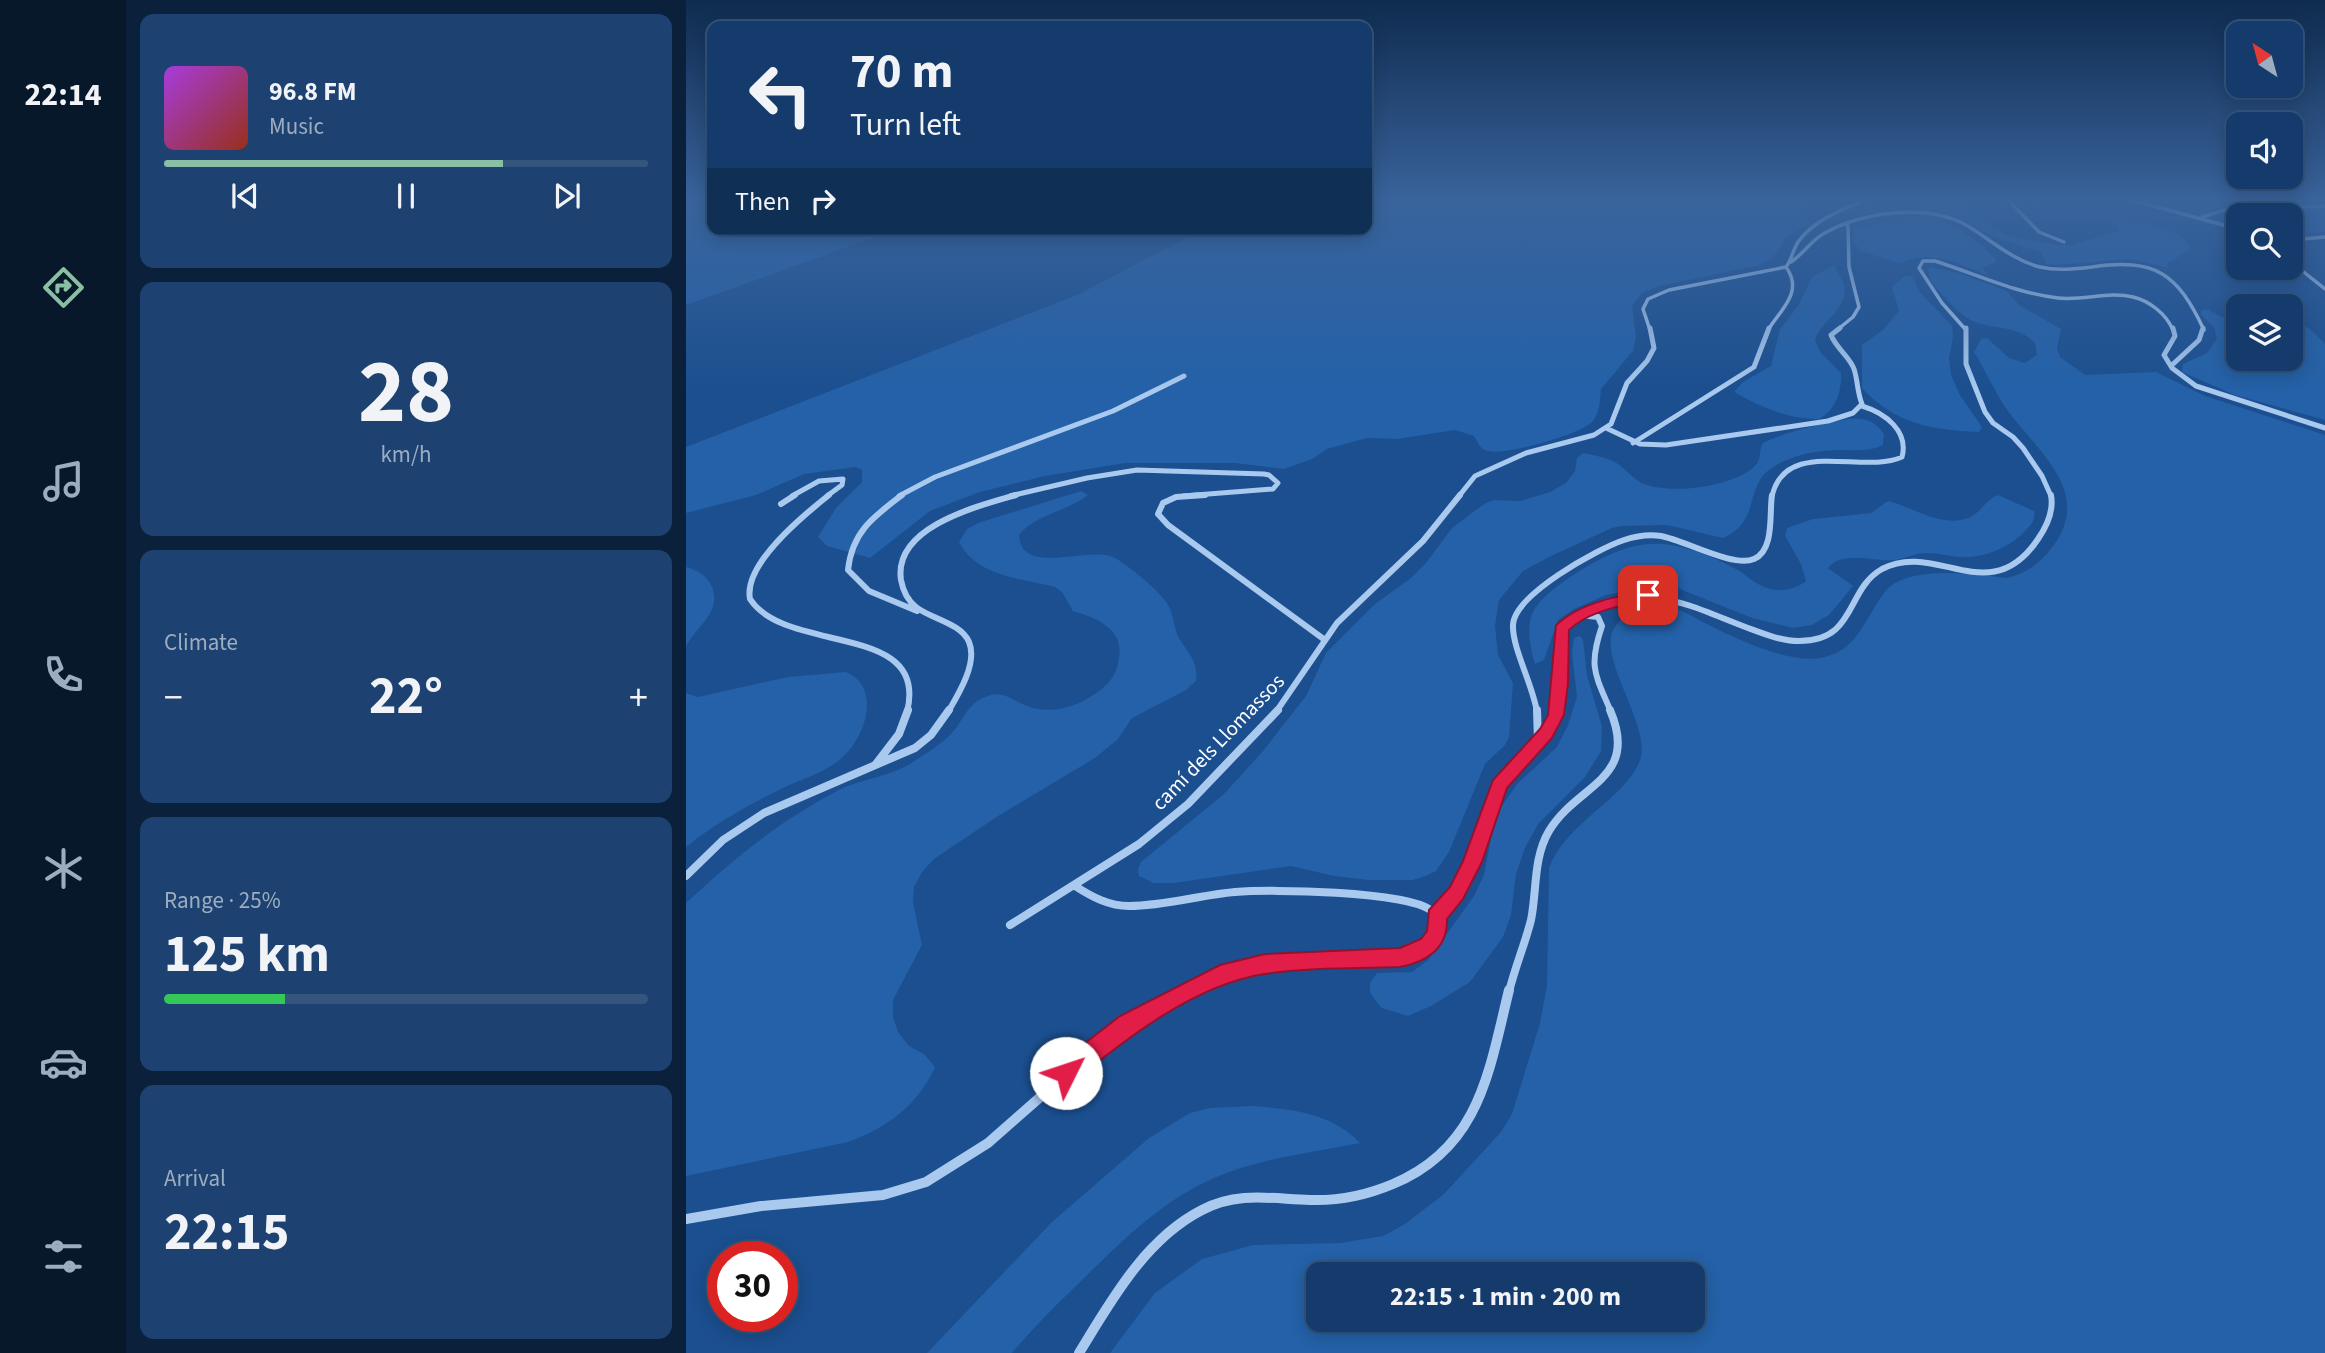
<!DOCTYPE html>
<meta charset="utf-8">
<style>
body{margin:0;font-family:"Source Sans 3",sans-serif;background:#1d4271;color:#f1f3f6;height:100vh;display:flex;flex-direction:column;font-size:26px;white-space:nowrap}
*{box-sizing:border-box;margin:0}
p{font-size:23px;color:#9dadc1}
.icon{flex:none;width:38px;height:38px;fill:none;stroke:currentColor;stroke-width:2;stroke-linecap:round;stroke-linejoin:round}
.map{position:relative;flex:1;overflow:hidden}
.sheet{display:flex;flex-direction:column;gap:14px;padding:14px;background:#0b203b;width:560px}
.sheet>*{flex:none}
.top-card{position:absolute;left:21px;top:21px;width:665px;height:214px;border-radius:14px;box-shadow:0 4px 18px #0003,0 0 0 2px #33557e;background:#143b6b;color:#f1f3f6;overflow:hidden}
.needle{width:46px;rotate:324deg}
.tools{position:absolute;left:1540px;top:21px;display:grid;gap:14px}
.tools a{display:grid;place-items:center;width:77px;height:77px;border-radius:14px;background:#143b6b;box-shadow:0 4px 18px #0003,0 0 0 2px #33557e;font-size:35px}
.speed{position:absolute;left:21px;top:1241px;display:flex;gap:14px;font-size:35px;font-weight:700;text-align:center}
.speed>*{display:grid;place-content:center;width:91px;height:91px;border-radius:50%;background:#143b6b;box-shadow:0 4px 18px #0003,0 0 0 2px #33557e;line-height:1}
.speed .limit{border:10px solid #d22;background:#fff;color:#111}
.pin{position:absolute;display:grid;place-items:center;width:60px;height:60px;color:#fff;margin:-30px;border-radius:14px;box-shadow:0 4px 10px #0006}
.me{position:absolute;width:77px;margin:-38px;rotate:49deg;stroke-linejoin:round;filter:drop-shadow(0 0 5px #0008)}
.turn{display:flex;align-items:center;gap:24px;height:147px;padding:0 28px;font-size:32px}
.turn .icon{width:91px;height:91px;stroke-width:2.5}
.turn b{display:block;font-size:49px;line-height:60px}
.then{display:flex;align-items:center;height:66px;padding:0 28px;background:#0003;gap:14px;font-size:26px}
.big{font-size:52px;font-weight:700;line-height:1.1}
.sheet .tile{flex:1;display:flex;flex-direction:column;justify-content:center;gap:10px;min-width:0;padding:0 24px;border-radius:14px;background:#1d4271}
.sheet .dial{align-items:center;gap:0}
.dial b{font-size:91px;line-height:1}
.song{display:flex;align-items:center;gap:21px}
.cover{width:84px;height:84px;border-radius:10px;background:linear-gradient(135deg,hsl(280 70% 55%),hsl(10 70% 35%))}
.played{height:7px;border-radius:4px;background:linear-gradient(90deg,#8abfa5 70%,#33557e 70%)}
.keys{display:flex;justify-content:space-around;direction:ltr}
.heat{display:flex;justify-content:space-between;align-items:center;font-size:38px;direction:ltr}
.charge{height:10px;border-radius:5px;background:linear-gradient(90deg,#34c759 25%,#33557e 0)}
.trip{position:absolute;left:620px;top:1262px;width:399px;height:70px;border-radius:14px;background:#143b6b;box-shadow:0 4px 18px #0003,0 0 0 2px #33557e;font-weight:700;line-height:70px;text-align:center}
main{display:flex;flex:1;min-height:0}
.menu{display:flex;flex-direction:column;width:126px;justify-content:space-around;align-items:center;background:#08182b;color:#9dadc1}
.menu .icon{width:49px;height:49px}
.menu .selected{color:#8abfa5}
.menu b{font-size:32px;color:#f1f3f6}
.map>svg:first-child{display:block}
</style>
<main>
<nav class="menu">
<b>22:14</b>
<svg class="icon selected" aria-label="directions" viewBox="0 0 24 24"><path d="M12 3l9 9-9 9-9-9zM9 14v-3h6M13 9l2 2-2 2"/></svg>
<svg class="icon" aria-label="music" viewBox="0 0 24 24"><path d="M9 18V5l10-2v13"/><circle cx="6" cy="18" r="3"/><circle cx="16" cy="16" r="3"/></svg>
<svg class="icon" aria-label="phone" viewBox="0 0 24 24"><path d="M5 4h4l2 5-3 2q2 4 5 5l2-3 5 2v4C11 20 4 13 5 4z"/></svg>
<svg class="icon" aria-label="climate" viewBox="0 0 24 24"><path d="M12 3v18M4 7l16 10M4 17L20 7"/></svg>
<svg class="icon" aria-label="car" viewBox="0 0 24 24"><path d="M5 17H2v-5l4-1 3-4h7l3 4 3 1v5h-3M9 17h6M6 11h13"/><circle cx="7" cy="17" r="2"/><circle cx="17" cy="17" r="2"/></svg>
<svg class="icon" aria-label="filters" viewBox="0 0 24 24"><path d="M4 7h16M4 17h16"/><circle cx="9" cy="7" r="2"/><circle cx="15" cy="17" r="2"/></svg>
</nav>
<section class="sheet">
<div class="tile">
<div class="song"><i class="cover"></i><div><b>96.8 FM</b><p>Music</p></div></div>
<div class="played"></div>
<div class="keys"><svg class="icon" aria-label="previous" viewBox="0 0 24 24"><path d="M18 5L8 12l10 7zM5 5v14"/></svg><svg class="icon" aria-label="pause" viewBox="0 0 24 24"><path d="M8 5v14M16 5v14"/></svg><svg class="icon" aria-label="next" viewBox="0 0 24 24"><path d="M6 5l10 7-10 7zM19 5v14"/></svg></div>
</div>
<div class="tile dial"><b>28</b><p>km/h</p></div>
<div class="tile"><p>Climate</p>
<div class="heat"><a>−</a><b class="big">22°</b><a>+</a></div>
</div>
<div class="tile"><p>Range · 25%</p><b class="big">125 km</b><div class="charge"></div></div>
<div class="tile"><p>Arrival</p><b class="big">22:15</b></div>
</section>
<div class="map">
<svg width="1639" height="1353" viewBox="0 0 1639 1353">
<rect width="100%" height="100%" fill="#1b4f8f"/>
<!-- green -->
<path fill="#2461a8" fill-rule="evenodd" d="M0,200h26v29h185l-211,76z
M681,200h441l-8,13 9,7 -3,5 -21,12c-4,13 -12,23 -26,28l-100,21 -17,7 -10,13 4,31 -3,14 -32,38c-1,11 -1,22 -8,32 -10,13 -89,35 -105,30 -9,-2 -10,-9 -14,-15l-19,-6 -58,9 -30,-1 -40,11 -15,10 -28,10 -49,-6h-110l-80,13 -65,16 -50,19 -60,47 -43,-12 -9,-9 18,-29 26,-26v-12l-6,-3 -52,7 -48,21 -70,18v-66l391,-152 127,-66h163z
M1538,200h82l19,7v25l-34,3v-20h-53v7l-16,-5 24,-9z
M1238,203l46,5 5,2 6,9 25,16 51,10h15l46,-14 1,-4 -22,-10c15,-5 76,11 87,22 3,2 4,7 6,10l-23,15 2,4 -38,-9 -77,6 -8,-2 -5,-11 -42,-13 -38,-19 -38,-15z
M1228,217c34,-1 58,19 82,42v3l-13,6 5,7c-32,-12 -55,-26 -89,-12l-38,-12 -8,-9 1,-14z
M1148,265c2,8 9,13 10,20 5,24 -22,35 -29,54l5,13 21,21c1,17 -5,38 -22,46 -30,1 -60,-13 -85,-27l9,-10 28,-16 9,-37 18,-23 14,-29z
M1243,267l29,6 49,18 12,14 42,24 -4,19 3,9 25,18 71,-3 49,24 120,39v918h-1215l45,-60 47,-34 51,-14 87,-2 43,-7 22,-12 39,-30 57,-62 11,-18 28,-91 7,-38 2,-117c17,-46 78,-70 91,-108 11,-31 -34,-89 -29,-123 3,-19 31,-34 49,-32 17,1 34,13 49,20 27,14 85,41 116,32 34,-9 40,-39 59,-64 21,-29 91,-19 122,-15 19,-4 32,-13 44,-28 48,-59 -17,-101 -47,-146 -11,-17 -18,-35 -29,-52l7,-13 6,-1 22,20 16,5 12,-8 -2,-12c-17,-18 -41,-13 -62,-22 -13,-6 -24,-19 -33,-29 -8,-9 -13,-13 -11,-25zM632,1274h374v46h-374z
M1219,276h8l5,14 34,36 1,11 -4,21 2,17 9,20 22,32 -3,5c-47,-2 -84,-8 -117,-44v-43l21,-15 16,-19 -7,-24z
M1520,309l32,15v35h53v-37l18,6 16,16v76l-90,-25 -53,-23 1,-8 24,-11 10,-14 -3,-12 -13,-13v-3z
M1162,419c16,-2 26,1 36,15l-1,11c-14,7 -27,5 -42,5 -23,0 -49,5 -68,17 -30,19 -11,54 -50,71l-56,-13 -46,1 -9,2 -63,29 -26,14 -24,29 -4,26 3,29 15,28 -4,54 -4,8 -20,19 -36,88 -13,19 -8,4 -15,5h-45l-34,-4 -43,-10 -117,17h-20l-15,-7 -1,-7 3,-7 83,-68 39,-43 43,-55 20,-43 49,-49 36,-26 15,-15 26,-35 32,-24 10,-4 26,1 30,-9 16,-9 9,-12 2,-13 6,-5c10,2 22,4 32,9 9,5 15,14 25,20 26,14 92,5 114,-15 8,-7 4,-15 9,-24 26,-13 56,-18 85,-24z
M395,491l7,4c-20,16 -54,20 -69,40 2,42 68,11 94,22 13,6 51,37 56,50 5,10 5,21 10,31 9,15 20,24 17,43l-10,9 -54,28 -14,21 -23,19 -97,58 -64,43 -12,13 -8,15 -1,15 9,43 -29,55v17l5,15 11,14 15,8 11,13c-17,38 -48,61 -87,75l-162,34v-273c48,-45 95,-83 153,-113 24,-12 51,-13 74,-28 13,-9 28,-17 39,-29 12,-14 16,-31 36,-37 16,-6 25,5 39,10 28,11 62,-3 82,-24 6,-7 9,-15 10,-24 5,-30 -23,-40 -46,-47l-11,-19 -7,-5c-34,-9 -78,-10 -96,-45l8,-13 11,-6z
M1312,495l36,16c2,10 -4,15 -11,22 -16,16 -42,26 -64,24 -11,-1 -21,-4 -32,-4 -11,0 -21,5 -32,7 -19,2 -54,-10 -67,8l25,18 -24,29 -17,10 -19,3 -41,-10 -77,-31 -19,-1 -50,9 -32,14 -16,11 -14,40 -9,4 -2,-6c-9,-40 -3,-52 30,-76 21,-15 52,-33 77,-37 33,-6 70,10 98,25 10,7 20,16 32,19 12,3 26,0 36,-8l-5,-17 -16,-28 2,-8 26,-9 58,-6 17,-12c26,6 52,27 80,17 13,-5 18,-19 30,-23z
M0,567c11,3 22,9 26,20 10,26 -16,39 -26,60z
M894,636l3,4 4,35 15,52 -1,24 -16,26 -47,47 -13,24 -9,26 -5,41 -8,22 -33,45 -39,24 -23,10 -26,-8 -7,-8 -5,-8v-9l7,-10 35,-1 16,-12 46,-64 10,-21 9,-48 8,-20 17,-24 39,-36 11,-22 9,-28 -5,-44 2,-15z
M160,672c38,16 18,71 -9,90 -15,11 -37,18 -54,26 -33,16 -68,36 -97,59v-154l12,4 90,-20z
M566,1106c39,3 80,7 108,37 -49,10 -101,15 -146,35 -55,24 -97,68 -139,109 -22,21 -43,42 -63,66h-85l125,-131 97,-84 41,-25 20,-5z"/>
<g fill="none" stroke-linecap="round" stroke-linejoin="round">
<!-- street-far4 -->
<path stroke="#a9c9ee" stroke-width="3.5" d="M1322,200l31,32 25,10
M1446,200l106,29
M1549,200l40,8 50,-2
M1516,217l42,-13
M1605,240l34,-3
M1105,262c12,-8 20,-21 32,-28 38,-22 104,-31 143,-9 24,14 46,35 74,42 17,4 35,2 52,0 64,-9 85,6 112,63
M1605,262l34,27
M964,330l-7,-21 5,-10 21,-9 117,-23c6,-8 7,-17 12,-25 16,-22 43,-32 67,-42
M1082,330c13,-21 36,-38 18,-63
M1151,330l16,-13 6,-10 -10,-40 -1,-41
M1280,330l-24,-27 -23,-35 4,-7h12c41,13 80,32 123,37 25,3 51,-7 75,-1 17,4 33,17 40,33"/>
<!-- street-far3 -->
<path stroke="#a9c9ee" stroke-width="5" d="M1280,328v36l19,48 8,11 20,14 10,11 19,28 9,20
M1487,328l2,8 -11,19 8,13 24,18 129,42
M1485,366l28,-26 4,-12
M920,428l34,16 26,1 162,-24 25,-8 9,-9c-5,-12 -4,-23 -8,-35 -4,-12 -18,-21 -23,-34l9,-7
M947,443l121,-76 15,-39
M106,496l27,-15 24,-2 -1,6 -15,11
M213,496l36,-19 178,-66 71,-35
M324,496l77,-18 50,-8 127,4 5,1 9,8 -5,6 -90,7
M773,496l16,-20 51,-23 68,-18 17,-11 16,-41 20,-22 7,-13 -4,-20
M1086,496c14,-59 91,-21 130,-39 7,-26 -17,-44 -40,-51"/>
<!-- street-far2 -->
<path stroke="#a9c9ee" stroke-width="6" d="M143,495c-24,19 -86,69 -79,104 36,56 180,22 157,113
M216,495c-29,22 -50,37 -54,75l21,21 48,20
M519,495l-29,2 -13,6 -5,11 10,11 157,115
M95,504l14,-9
M900,614c69,-31 96,-11 162,14 16,6 34,13 51,13 58,0 46,-51 83,-72 54,-29 108,42 156,-30 9,-13 16,-28 13,-44
M262,712c10,-17 30,-49 21,-70 -8,-19 -38,-23 -53,-35 -9,-7 -13,-16 -15,-27 -8,-53 77,-74 115,-85
M590,712l61,-89 86,-82 37,-46
M851,712c-4,-27 -25,-64 -24,-87 1,-30 84,-76 111,-85 12,-4 25,-6 37,-4 23,4 72,32 93,23 21,-9 15,-46 18,-64
M870,712l5,-84 19,-13 18,2 4,9c-14,41 -7,48 9,86"/>
<!-- street-far1 -->
<path stroke="#a9c9ee" stroke-width="8" d="M851,710l1,31
M190,764l23,-30 9,-24
M0,876l37,-36 41,-27 151,-65 16,-13 18,-25
M389,886c17,11 34,20 54,20 36,0 71,-11 106,-14 37,-3 167,-1 196,18 7,5 8,16 5,24 -3,11 -13,17 -23,21l-147,9 -47,12 -36,16
M751,917l24,-33 23,-67 16,-34 47,-50 9,-23
M324,925l129,-81 49,-40 90,-94
M823,992c6,-25 16,-48 22,-72 6,-29 2,-62 18,-89 28,-47 91,-51 61,-121"/>
<!-- street -->
<path stroke="#a9c9ee" stroke-width="10" d="M0,1219l75,-13 122,-11 43,-13 62,-39 123,-108 76,-45
M393,1353c32,-52 66,-114 123,-143 36,-19 70,-11 108,-10 29,1 57,-5 83,-16 87,-36 96,-113 116,-194"/>
</g>
<!-- sky -->
<linearGradient id="sky" x2="0" y2="1"><stop stop-color="#0f2b4f"/><stop offset="0.51" stop-color="#39639b"/><stop offset="1" stop-color="#39639b" stop-opacity="0"/></linearGradient>
<rect width="1639" height="390" fill="url(#sky)"/>
<!-- route -->
<path fill="#e11d48" stroke="#92132f" stroke-width="2" d="M962,590l7,5 -2,3c-29,8 -62,11 -84,32l-1,54 -4,31 -12,23 -45,50 -25,74 -19,37 -16,20c1,29 -20,43 -47,48 -44,2 -91,0 -135,7 -69,10 -138,64 -191,107l-8,3 -8,-3 -3,-8 3,-9 62,-48 100,-51 45,-11 135,-6 21,-9 6,-8 2,-21 21,-23 13,-26 30,-81 47,-51 8,-14 8,-90c25,-23 60,-28 92,-35z"/>
<g text-anchor="middle" stroke-width="7" stroke-linejoin="round" paint-order="stroke">
<!-- street labels -->
<g font-size="21" fill="#fff" stroke="#1b4f8f">
<text transform="translate(532 742) rotate(-46)" y="7">camí dels Llomassos</text>
</g>
</g>
</svg>
<div class="tools">
<a><svg class="needle" viewBox="-14 -14 28 28"><path d="M0-13l5 13h-10z" fill="#e53935"/><path d="M0 13l5-13h-10z" fill="#9dadc1"/></svg></a>
<a><svg class="icon" aria-label="sound" viewBox="0 0 24 24"><path d="M4 9h4l5-4v14l-5-4H4zM17 9q2 3 0 6"/></svg></a>
<a><svg class="icon" aria-label="search" viewBox="0 0 24 24"><circle cx="10" cy="10" r="6"/><path d="M15 15l6 6"/></svg></a>
<a><svg class="icon" aria-label="layers" viewBox="0 0 24 24"><path d="M12 4l9 5-9 5-9-5zM3 14l9 5 9-5"/></svg></a>
</div>
<div class="speed"><div class="limit">30</div></div>
<div class="pin" style="left:962px;top:595px;background:#d93025"><svg class="icon" aria-label="arrive" viewBox="0 0 24 24"><path d="M6 21V4h12l-3 4 3 4H6"/></svg></div>
<svg class="me" style="left:380px;top:1073px" viewBox="-20 -20 40 40"><circle r="19" fill="#fff"/><path d="M0-13L10 11 0 6-10 11z" fill="#e11d48"/></svg>
<div class="trip">22:15 · 1 min · 200 m</div>
<div class="top-card">
<div class="turn"><svg class="icon" aria-label="left" viewBox="0 0 24 24"><path d="M17 20v-9H6M10 6l-5 5 5 5"/></svg><div><b>70 m</b>Turn left</div></div>
<div class="then">Then<svg class="icon" aria-label="right" viewBox="0 0 24 24"><path d="M7 20v-9h11M14 6l5 5-5 5"/></svg></div>
</div>
</div>
</main>
